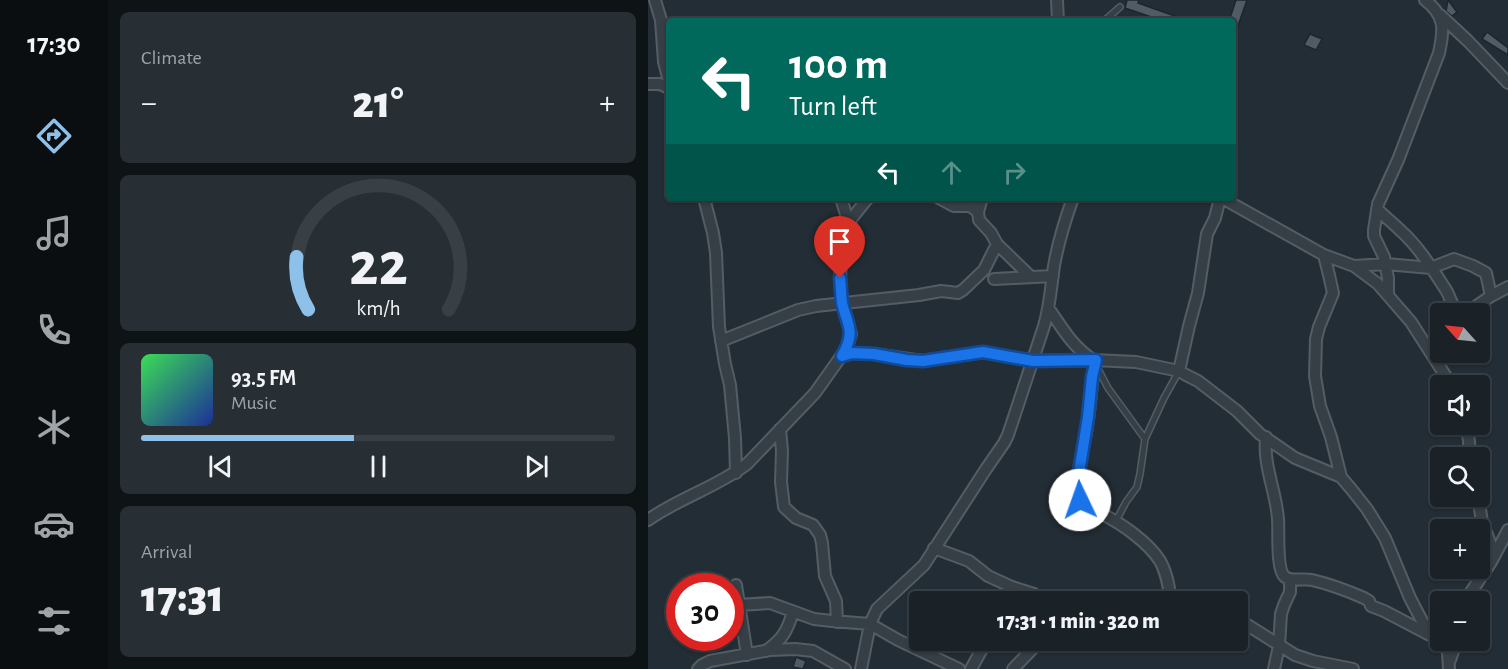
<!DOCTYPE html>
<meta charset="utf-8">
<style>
body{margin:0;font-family:"Alegreya Sans",sans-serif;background:#272f34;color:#f1f3f6;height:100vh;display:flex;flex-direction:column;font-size:22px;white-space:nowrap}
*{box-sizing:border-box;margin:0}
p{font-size:20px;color:#9fa4a8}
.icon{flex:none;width:33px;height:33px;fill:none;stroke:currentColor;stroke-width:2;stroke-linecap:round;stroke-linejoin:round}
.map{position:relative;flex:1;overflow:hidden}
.panel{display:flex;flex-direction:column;gap:12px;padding:12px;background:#0e1316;width:540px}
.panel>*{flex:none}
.hud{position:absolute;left:18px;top:18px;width:570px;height:183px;border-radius:6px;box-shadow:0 2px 4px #0004,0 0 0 2px #383f45;background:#00695c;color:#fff;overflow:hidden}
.needle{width:39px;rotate:297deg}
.tools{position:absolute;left:782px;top:303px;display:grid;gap:12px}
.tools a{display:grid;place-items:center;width:60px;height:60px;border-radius:6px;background:#1a2228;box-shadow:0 2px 4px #0004,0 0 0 2px #383f45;font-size:30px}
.speed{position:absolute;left:18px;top:573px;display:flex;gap:12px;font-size:30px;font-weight:700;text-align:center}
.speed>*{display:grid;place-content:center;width:78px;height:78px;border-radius:50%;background:#1a2228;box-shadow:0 2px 4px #0004,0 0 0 2px #383f45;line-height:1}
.speed .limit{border:9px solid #d22;background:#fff;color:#111}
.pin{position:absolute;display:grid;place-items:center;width:51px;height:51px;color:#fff;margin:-62px -26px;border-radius:50% 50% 50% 0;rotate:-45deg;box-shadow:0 0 6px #0007}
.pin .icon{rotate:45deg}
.me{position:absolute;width:66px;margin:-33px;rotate:357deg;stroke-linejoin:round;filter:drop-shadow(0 0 4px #0008)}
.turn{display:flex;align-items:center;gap:21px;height:126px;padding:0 24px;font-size:27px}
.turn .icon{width:78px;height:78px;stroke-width:2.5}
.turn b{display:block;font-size:42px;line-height:51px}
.lanes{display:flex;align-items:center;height:57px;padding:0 24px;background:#0003;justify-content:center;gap:30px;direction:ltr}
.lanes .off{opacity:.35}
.big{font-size:45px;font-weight:800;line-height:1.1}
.panel .widget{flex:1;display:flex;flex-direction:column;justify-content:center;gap:9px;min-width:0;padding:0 21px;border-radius:9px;background:#272f34}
.panel .dial{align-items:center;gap:0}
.dial svg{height:156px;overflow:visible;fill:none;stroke:#383f45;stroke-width:7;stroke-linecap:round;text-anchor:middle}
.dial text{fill:#f1f3f6;stroke:none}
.song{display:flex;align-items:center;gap:18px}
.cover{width:72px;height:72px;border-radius:9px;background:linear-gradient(135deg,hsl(130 70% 55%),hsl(230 70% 35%))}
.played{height:6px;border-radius:3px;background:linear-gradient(90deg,#8ec1ea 45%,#383f45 45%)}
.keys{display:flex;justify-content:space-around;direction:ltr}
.heat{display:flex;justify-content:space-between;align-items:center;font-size:33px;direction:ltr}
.trip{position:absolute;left:261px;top:591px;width:339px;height:60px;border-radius:6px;background:#1a2228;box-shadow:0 2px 4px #0004,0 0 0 2px #383f45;font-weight:800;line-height:60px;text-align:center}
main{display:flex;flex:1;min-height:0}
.tabs{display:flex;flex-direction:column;width:108px;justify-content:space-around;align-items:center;background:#0a0e10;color:#9fa4a8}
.tabs .icon{width:42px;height:42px}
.tabs .current{color:#8ec1ea}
.tabs b{font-size:27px;color:#f1f3f6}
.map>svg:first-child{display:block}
</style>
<main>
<nav class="tabs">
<b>17:30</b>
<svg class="icon current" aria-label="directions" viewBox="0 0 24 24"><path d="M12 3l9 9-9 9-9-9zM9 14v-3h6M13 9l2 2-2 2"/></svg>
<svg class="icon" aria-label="music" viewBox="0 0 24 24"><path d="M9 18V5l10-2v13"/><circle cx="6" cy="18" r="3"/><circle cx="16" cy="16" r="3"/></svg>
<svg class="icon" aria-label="phone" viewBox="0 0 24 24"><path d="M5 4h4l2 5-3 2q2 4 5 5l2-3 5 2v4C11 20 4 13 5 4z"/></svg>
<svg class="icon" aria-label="climate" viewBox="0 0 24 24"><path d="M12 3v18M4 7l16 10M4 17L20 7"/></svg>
<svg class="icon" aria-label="car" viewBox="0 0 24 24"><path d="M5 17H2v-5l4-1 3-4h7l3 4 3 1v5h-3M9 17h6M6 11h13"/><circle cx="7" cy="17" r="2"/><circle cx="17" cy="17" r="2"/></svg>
<svg class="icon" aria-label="filters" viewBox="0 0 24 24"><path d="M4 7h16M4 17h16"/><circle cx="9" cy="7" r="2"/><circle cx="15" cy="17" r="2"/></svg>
</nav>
<section class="panel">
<div class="widget"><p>Climate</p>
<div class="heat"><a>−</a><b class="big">21°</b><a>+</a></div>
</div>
<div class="widget dial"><svg viewBox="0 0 100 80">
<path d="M14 69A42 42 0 1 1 86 69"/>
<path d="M14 69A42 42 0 0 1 8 42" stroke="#8ec1ea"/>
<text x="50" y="56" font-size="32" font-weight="700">22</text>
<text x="50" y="72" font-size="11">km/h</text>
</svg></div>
<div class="widget">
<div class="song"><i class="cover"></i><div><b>93.5 FM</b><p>Music</p></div></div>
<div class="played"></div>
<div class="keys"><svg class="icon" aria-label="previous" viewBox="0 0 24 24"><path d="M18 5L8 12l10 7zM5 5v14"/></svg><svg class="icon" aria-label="pause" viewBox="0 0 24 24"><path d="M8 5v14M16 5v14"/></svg><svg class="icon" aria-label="next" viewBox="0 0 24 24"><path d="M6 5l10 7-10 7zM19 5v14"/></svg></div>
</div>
<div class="widget"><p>Arrival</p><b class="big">17:31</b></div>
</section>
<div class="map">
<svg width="860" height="669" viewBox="0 0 860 669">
<rect width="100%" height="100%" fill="#232d35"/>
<!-- building -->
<path fill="#505c65" stroke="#1d262c" stroke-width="1.5" d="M479,0h12l-1,3 48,17 -1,1h-22l-38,-13z
M588,0h11l-13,37 -1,-16h-4z
M800,0l9,12 -5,4 -6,-5z
M839,32l21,16v7l-26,-16z
M662,34l12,5 -6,11 -12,-5z
M148,657l10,4 -3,8 -10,-2z"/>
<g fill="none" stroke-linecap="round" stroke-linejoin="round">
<!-- lane casing -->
<g stroke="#535d63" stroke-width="8">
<path id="lane" d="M456,21l16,-14
M448,365l12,23 37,51
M468,521l10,-19 11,-15 3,-13 5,-35 19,-41 15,-27"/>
</g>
<!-- street casing -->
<g stroke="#535d63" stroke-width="14">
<path id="street" d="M7,0l6,20 3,42 5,19
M409,0l1,21
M792,15l28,26 40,42
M0,84h12l9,4
M56,198l9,35 3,20 3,74 6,37 5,21 5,53 1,35
M193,198l8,26
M291,198l15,8h16l8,6
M334,198l-4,14 1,8 12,13 6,11 34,33
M574,198l102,57 30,11 24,18 33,38 41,64
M729,209c8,8 16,14 24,22 18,16 32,39 45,59 5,8 6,19 14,24
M676,255l5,20 4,18 -14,34 -3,12 -1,37 5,30 11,31 10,40
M706,266l32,-2 45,4 23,-9 19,7 13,7 5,23
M346,279l59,-3
M740,295v-17l-4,-21 -10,-21v-6l4,-26 20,-44 41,-107c5,-23 7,-37 -14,-53
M401,309c14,20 23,37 44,51
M817,314l26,-18 17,-9
M73,341l77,-31 18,-4 103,-11 22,-4 17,2 5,-3 21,-20 13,-26
M194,355l10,-2 22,1 49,7 60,-9 50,9 61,-1 42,2 43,9 7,4 12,6 39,30 23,23 35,24 46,19 11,13 15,19 18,29 25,60 12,23 6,9 17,15 3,8 1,16
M448,360c-5,20 -5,40 -8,60 -2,16 -6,33 -9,49 -2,8 -5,20 -2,28 5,9 18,13 27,18 18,9 45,28 56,46 7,12 9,27 11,40
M531,371l10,-45 9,-33 9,-59 8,-16 5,-20
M818,424l3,17 1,17
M132,429l2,22 -1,31 3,25 12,11 17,7 7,10 2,8 3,33 11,25 1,21
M618,437c-3,29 10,54 12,82 1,12 -2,51 7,58 7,5 19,1 27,3 17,4 36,11 52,18l5,3 2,5 13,5 46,24
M830,496l4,26 13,33
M0,520c31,-22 69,-33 99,-56l68,-71 27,-38 6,-11 3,-10 -9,-31 -2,-25 3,-41 9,-19 16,-20
M286,548l35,13 19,15 24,11 22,7 4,4 1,4
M88,585l11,70
M358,602l6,-15
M499,602h32
M820,602l1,-7 22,-33 17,-32
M91,605l31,-2 44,16 18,2 38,3 28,16 61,29
M590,619l57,36 18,6 40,8
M118,651c17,-12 21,-20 27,-39
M802,660l7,-20
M50,669l4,-4 8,-4 60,-11 25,-1 18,2 32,18
M213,669l9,-45 7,-15 47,-44 62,-96 18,-26 4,-8 36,-109c6,-20 7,-40 10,-60 4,-23 11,-46 19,-68
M323,669l16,-29
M365,669l28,-29
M626,669l5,-23 2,-32 3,-9 6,-13v-13"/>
</g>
<!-- lane -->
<use href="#lane" stroke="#363f45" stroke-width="5"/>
<!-- street -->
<use href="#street" stroke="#363f45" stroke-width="10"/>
</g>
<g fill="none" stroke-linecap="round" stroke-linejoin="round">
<!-- route casing -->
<g stroke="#114b97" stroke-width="15">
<path id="route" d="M192,278c1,8 1,17 2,25 6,24 14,28 0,53l10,-3 22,1 33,6 16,1 60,-9 50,9 63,-1 -4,17 -4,40 -12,74 4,9"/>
</g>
<!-- route -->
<use href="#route" stroke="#1a73e8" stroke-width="10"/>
</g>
</svg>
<div class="tools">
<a><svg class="needle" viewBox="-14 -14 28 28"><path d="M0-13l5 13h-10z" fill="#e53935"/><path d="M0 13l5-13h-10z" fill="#9fa4a8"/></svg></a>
<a><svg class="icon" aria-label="sound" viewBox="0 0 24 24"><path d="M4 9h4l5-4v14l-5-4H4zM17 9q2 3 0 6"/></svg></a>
<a><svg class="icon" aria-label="search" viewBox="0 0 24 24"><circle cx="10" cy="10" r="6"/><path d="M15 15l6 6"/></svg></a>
<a>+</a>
<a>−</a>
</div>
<div class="speed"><div class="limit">30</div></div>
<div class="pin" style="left:192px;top:278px;background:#d93025"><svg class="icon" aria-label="arrive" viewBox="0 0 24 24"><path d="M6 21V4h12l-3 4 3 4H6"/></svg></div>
<svg class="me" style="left:432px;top:500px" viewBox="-20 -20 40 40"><circle r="19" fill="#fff"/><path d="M0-13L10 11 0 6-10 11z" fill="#1a73e8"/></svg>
<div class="trip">17:31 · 1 min · 320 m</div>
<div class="hud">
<div class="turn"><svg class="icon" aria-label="left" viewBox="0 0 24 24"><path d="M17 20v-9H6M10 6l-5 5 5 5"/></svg><div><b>100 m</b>Turn left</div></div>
<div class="lanes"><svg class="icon" aria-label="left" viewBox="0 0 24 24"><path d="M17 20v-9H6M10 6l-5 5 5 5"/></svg><svg class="icon off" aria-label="ahead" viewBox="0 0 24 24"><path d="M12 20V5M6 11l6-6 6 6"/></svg><svg class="icon off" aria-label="right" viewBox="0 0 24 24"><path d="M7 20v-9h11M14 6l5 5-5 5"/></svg></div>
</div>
</div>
</main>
